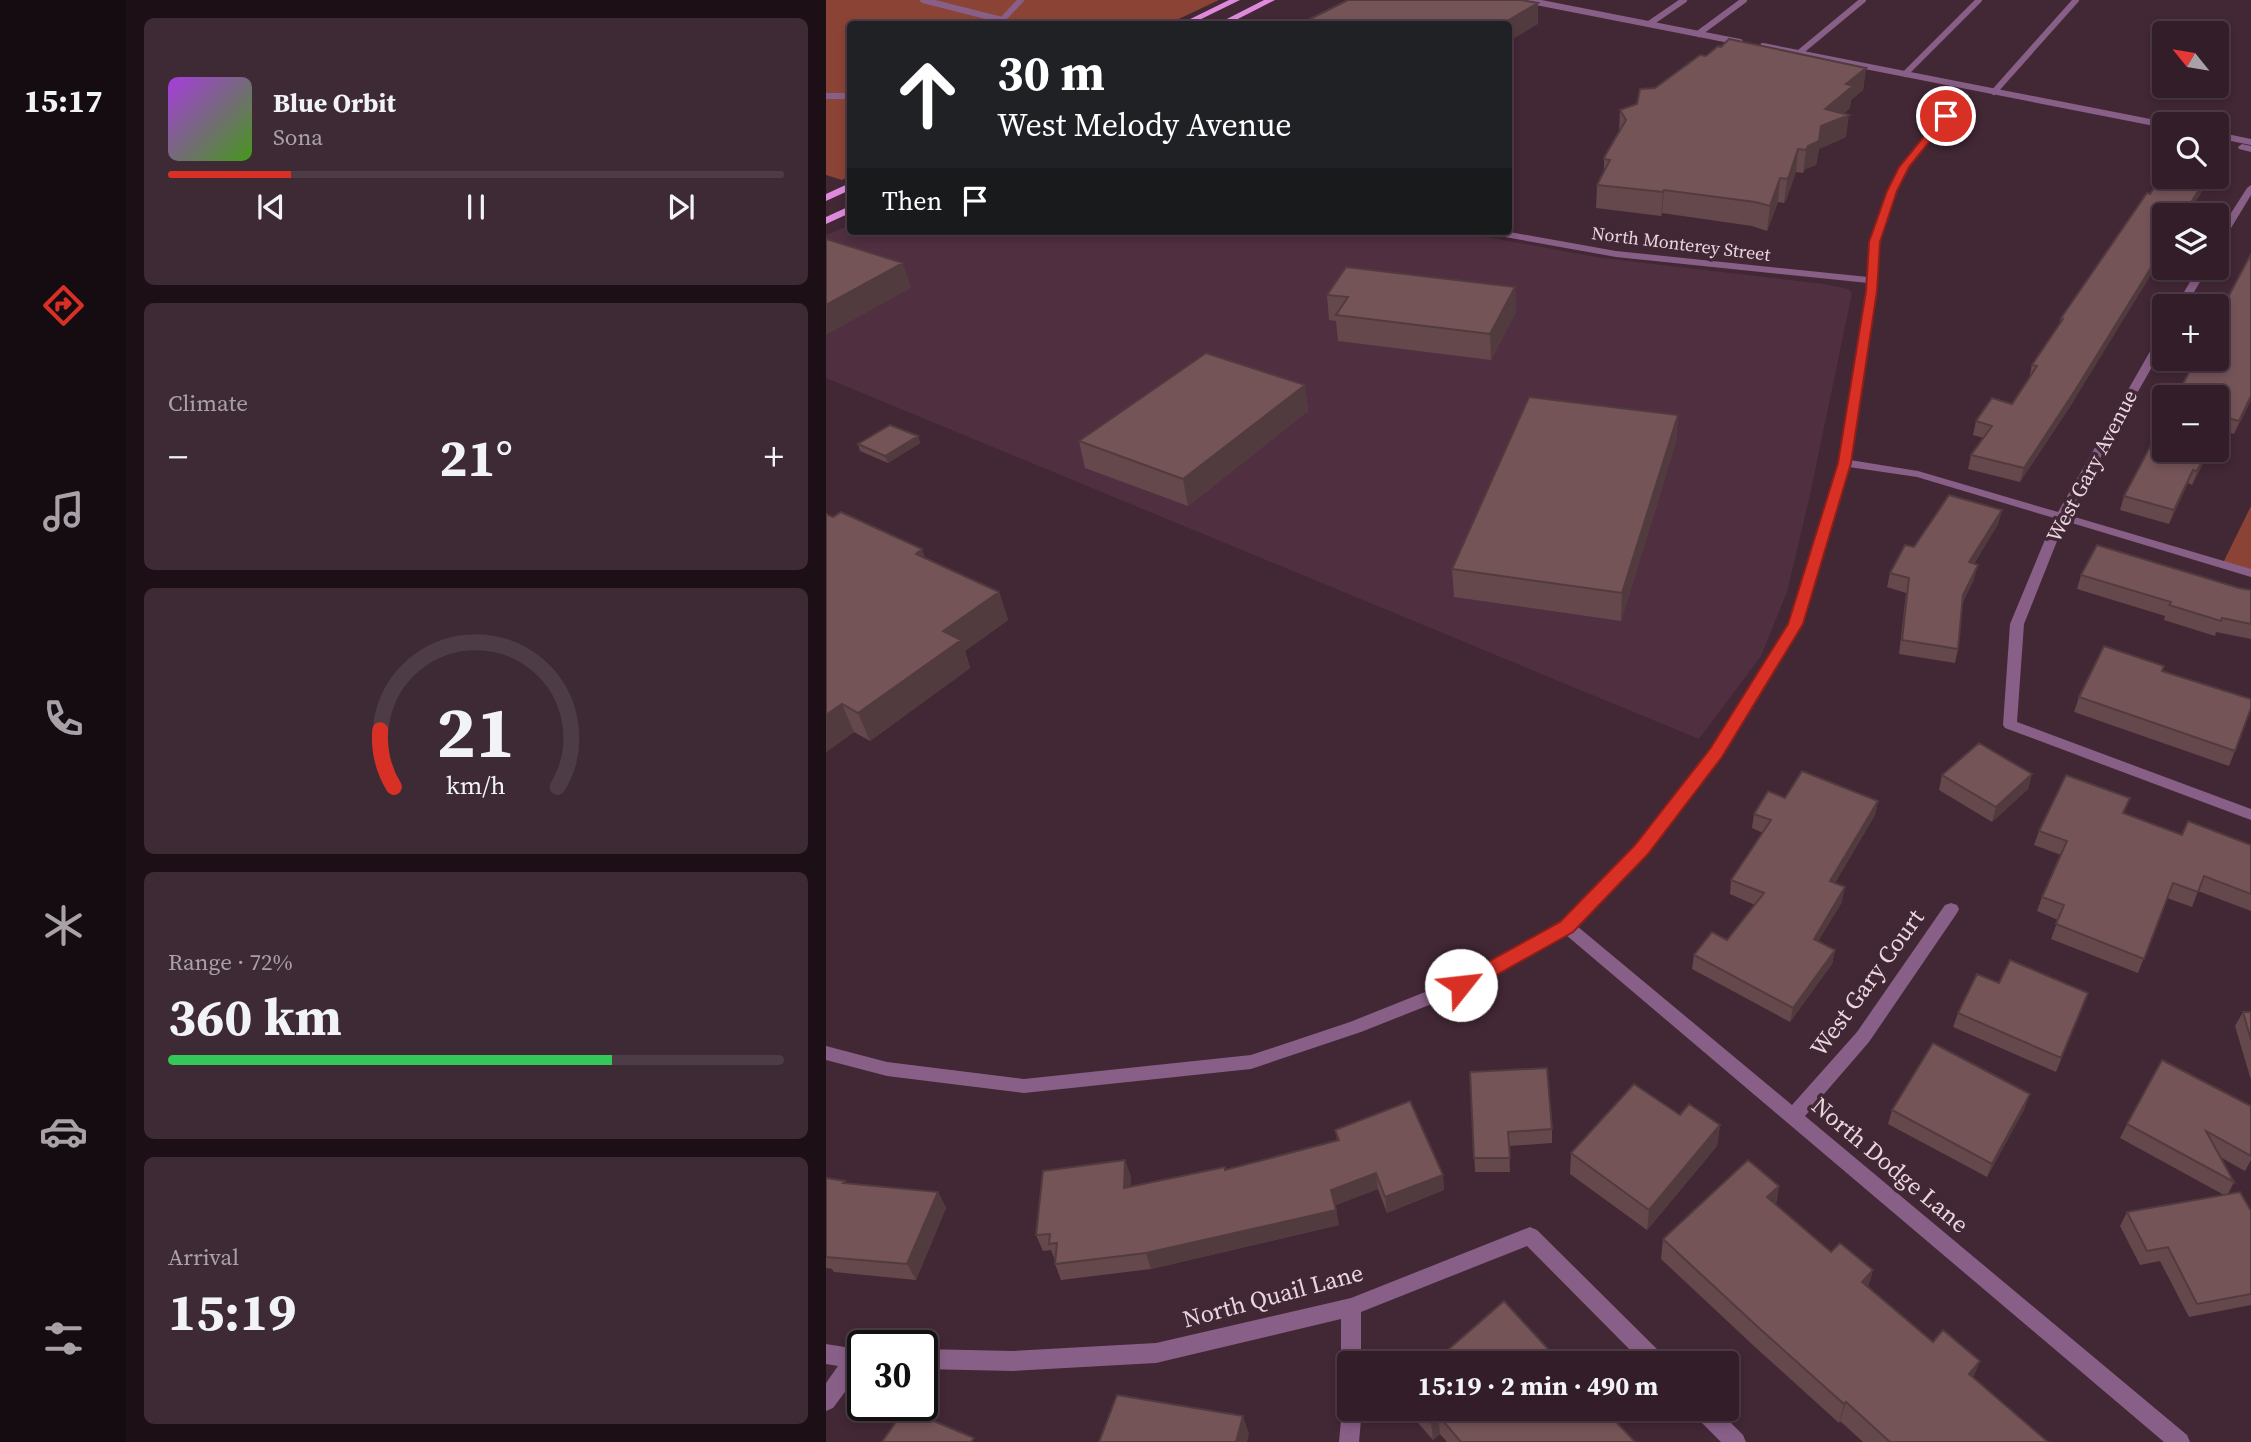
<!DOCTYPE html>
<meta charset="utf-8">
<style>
body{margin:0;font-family:"Source Serif 4",serif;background:#3d2a34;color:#f1f3f6;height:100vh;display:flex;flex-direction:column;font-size:26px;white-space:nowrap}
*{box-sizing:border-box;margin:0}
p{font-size:23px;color:#a8a2a8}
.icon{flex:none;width:38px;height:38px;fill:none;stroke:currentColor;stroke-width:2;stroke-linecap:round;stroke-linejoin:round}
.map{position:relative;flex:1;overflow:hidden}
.details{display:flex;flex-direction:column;gap:18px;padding:18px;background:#1c1016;width:700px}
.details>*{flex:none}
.guide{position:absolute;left:21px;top:21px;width:665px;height:214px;border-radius:7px;box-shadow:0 4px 10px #0003,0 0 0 2px #4d3b45;background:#202124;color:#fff;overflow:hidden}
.needle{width:46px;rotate:300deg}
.controls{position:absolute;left:1326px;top:21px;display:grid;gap:14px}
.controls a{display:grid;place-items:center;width:77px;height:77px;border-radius:7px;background:#321d28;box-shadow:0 4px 10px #0003,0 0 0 2px #4d3b45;font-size:35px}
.speed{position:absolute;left:21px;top:1330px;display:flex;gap:14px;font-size:35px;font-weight:700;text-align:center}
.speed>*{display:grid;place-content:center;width:91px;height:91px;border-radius:50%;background:#321d28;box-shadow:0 4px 10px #0003,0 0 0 2px #4d3b45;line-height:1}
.speed .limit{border:4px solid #111;border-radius:10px;background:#fff;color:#111}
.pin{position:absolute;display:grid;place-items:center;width:60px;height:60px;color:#fff;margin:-30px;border:4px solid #fff;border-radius:50%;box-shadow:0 2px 7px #0007}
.me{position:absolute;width:77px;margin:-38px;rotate:61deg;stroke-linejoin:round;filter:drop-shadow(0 0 5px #0008)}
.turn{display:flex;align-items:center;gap:24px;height:147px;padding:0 35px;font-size:32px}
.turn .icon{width:91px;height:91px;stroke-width:2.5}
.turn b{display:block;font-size:49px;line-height:60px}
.then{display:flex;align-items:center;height:66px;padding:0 35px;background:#0003;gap:14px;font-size:26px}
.big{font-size:52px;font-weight:700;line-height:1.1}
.details .card{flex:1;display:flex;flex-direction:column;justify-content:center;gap:10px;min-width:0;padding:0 24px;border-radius:10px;background:#3d2a34}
.details .dial{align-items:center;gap:0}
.dial svg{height:182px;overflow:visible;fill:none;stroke:#4d3b45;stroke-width:7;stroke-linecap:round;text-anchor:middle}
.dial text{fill:#f1f3f6;stroke:none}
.song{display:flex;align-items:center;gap:21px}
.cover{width:84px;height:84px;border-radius:10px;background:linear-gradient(135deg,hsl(280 70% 55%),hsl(100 70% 35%))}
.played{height:7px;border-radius:4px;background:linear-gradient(90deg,#d93025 20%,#4d3b45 20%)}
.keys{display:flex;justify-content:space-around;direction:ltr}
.heat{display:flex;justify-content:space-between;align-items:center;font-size:38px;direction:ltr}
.charge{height:10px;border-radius:5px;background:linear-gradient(90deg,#34c759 72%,#4d3b45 0)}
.trip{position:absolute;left:511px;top:1351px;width:402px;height:70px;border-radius:7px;background:#321d28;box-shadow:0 4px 10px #0003,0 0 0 2px #4d3b45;font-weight:700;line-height:70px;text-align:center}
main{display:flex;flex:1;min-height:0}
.tabs{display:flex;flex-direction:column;width:126px;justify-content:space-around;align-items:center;background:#140c10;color:#a8a2a8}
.tabs .icon{width:49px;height:49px}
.tabs .current{color:#d93025}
.tabs b{font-size:32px;color:#f1f3f6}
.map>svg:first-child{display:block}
</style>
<main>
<nav class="tabs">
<b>15:17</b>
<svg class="icon current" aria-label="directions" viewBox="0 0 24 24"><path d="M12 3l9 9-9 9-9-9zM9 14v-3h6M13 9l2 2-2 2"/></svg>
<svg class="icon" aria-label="music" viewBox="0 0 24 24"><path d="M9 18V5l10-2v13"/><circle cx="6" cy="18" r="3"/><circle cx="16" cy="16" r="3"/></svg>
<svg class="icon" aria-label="phone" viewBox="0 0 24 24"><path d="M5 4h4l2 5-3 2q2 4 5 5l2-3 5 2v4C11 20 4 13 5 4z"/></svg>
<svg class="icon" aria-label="climate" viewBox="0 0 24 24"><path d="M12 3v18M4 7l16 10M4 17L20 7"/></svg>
<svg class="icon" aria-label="car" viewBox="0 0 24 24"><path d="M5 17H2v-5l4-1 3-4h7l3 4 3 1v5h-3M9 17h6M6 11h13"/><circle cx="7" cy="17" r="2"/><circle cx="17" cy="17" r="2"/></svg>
<svg class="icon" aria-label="filters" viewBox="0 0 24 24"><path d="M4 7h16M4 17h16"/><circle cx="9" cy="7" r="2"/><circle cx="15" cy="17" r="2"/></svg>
</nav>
<section class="details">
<div class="card">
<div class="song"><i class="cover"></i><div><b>Blue Orbit</b><p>Sona</p></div></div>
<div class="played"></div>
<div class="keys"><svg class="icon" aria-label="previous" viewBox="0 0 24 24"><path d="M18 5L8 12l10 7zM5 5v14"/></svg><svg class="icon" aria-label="pause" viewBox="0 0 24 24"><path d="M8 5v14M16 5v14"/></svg><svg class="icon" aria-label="next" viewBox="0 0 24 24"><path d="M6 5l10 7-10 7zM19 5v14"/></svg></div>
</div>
<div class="card"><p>Climate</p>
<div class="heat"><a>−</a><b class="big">21°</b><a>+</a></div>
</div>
<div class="card dial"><svg viewBox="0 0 100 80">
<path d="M14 69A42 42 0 1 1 86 69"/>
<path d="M14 69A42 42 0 0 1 8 44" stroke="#d93025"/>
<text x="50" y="56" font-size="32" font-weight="700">21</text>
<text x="50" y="72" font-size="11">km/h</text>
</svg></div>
<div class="card"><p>Range · 72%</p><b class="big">360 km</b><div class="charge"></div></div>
<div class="card"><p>Arrival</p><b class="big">15:19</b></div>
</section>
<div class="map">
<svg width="1425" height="1442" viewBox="0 0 1425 1442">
<rect width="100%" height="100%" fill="#422735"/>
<!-- built -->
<path fill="#502f40" d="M24,225v6h604l148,27 222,26 24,5 4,4 -42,202 -23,97 -26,64 -62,83 -873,-361v-143z"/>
<!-- green -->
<path fill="#8b4336" d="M0,0h393l-51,24h-318v152l-8,4 -16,-5z
M1425,506v67l-30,-6z"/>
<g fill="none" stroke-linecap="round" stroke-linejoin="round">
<!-- service -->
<path stroke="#885f87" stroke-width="6" d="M97,0l79,20 6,4
M700,0l214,42
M176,20l19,-20
M823,24l35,-24
M872,34l46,-34
M937,46l402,79
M973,53l64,-53
M1079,74l74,-74
M1168,92l82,-92
M0,96h24
M1391,135l34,7"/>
<!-- minor -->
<path fill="#885f87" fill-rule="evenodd" d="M1136,93l7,2 -34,37 -27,35 -12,24 -16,51 -3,49 -27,169 68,11 140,41 102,-178 5,-3v13l-97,171 183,54v8l-186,-56 -41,103 -7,98 234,87v11l-246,-92 -2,-3 7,-101 44,-106 -137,-41 -68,-10 -46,157 -82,133 -74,96 -70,73 215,179 65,-73 88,-127 6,-2 6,2 2,4 -2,4 -88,129 -64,74 382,319 3,7h-26l-598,-507 -99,55 -106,42 -110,37 -227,24 -137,-17 -61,-16v-14l61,16 137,17 227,-24 99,-33 105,-42 106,-57 76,-78 74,-96 78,-125 49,-161 30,-180 -252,-26 -128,-23 -5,-3h21l112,20 252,26c6,-84 38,-125 94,-184z
M1416,144l9,2v6l-12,-3 -1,-2z
M1425,185v10l-29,48 -5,3v-11l30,-47z
M1372,268h10l-22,38h-10z
M704,1227l7,3 127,126 3,7h-24l-116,-117 -166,66v51h-12v9l-5,-2 -3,-7v-44l-185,44 -143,8 -91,-2v-20l91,2 143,-8 195,-45z
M0,1344l37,6v18l-30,40 -7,3v-28l12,-17 -12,-2z
M523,1400v9h13l-3,33h-20l3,-33 3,-7z
M866,1409h25l26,26 3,7h-25l-26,-26z"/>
<!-- primary -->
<path fill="#de8adc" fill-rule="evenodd" d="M403,0h11l-49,24h-11z
M438,0h11l-47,24h-11z
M24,183v7l-24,11v-7z
M24,206v7l-24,11v-7z"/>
</g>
<!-- wall -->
<path fill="#65484c" d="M895,47l145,21 -3,22 -12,10 -1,8 -7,6 3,23 -27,12 -3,16 -11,4 -2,4 -7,-1 -10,28 -2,3 -6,-1 -11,29 -15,-5 -90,-13 -1,3 -65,-8 1,-23 7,-14v-12l15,-27 1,-22 17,-6 18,-16z
M1339,177h46l-24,38h-22l-92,187 -53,80 -52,-13 3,-14 13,-17 -11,-3 3,-14 36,-17 17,-26 3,-13 27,-40 2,-7 89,-124z
M1425,254v146l-17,34 -14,-4 -3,5v-38z
M689,287l1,25 -25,48 -153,-19 -2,-20 -7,-1 -2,-25z
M479,385l3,26 -120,95 -103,-38 -6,-27z
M852,415l-2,27 -55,179 -167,-24 -2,-28z
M92,436l2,7 -32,20 -28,-12 -2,-7z
M1339,450h45l-18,35 -4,-2 -19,41 -49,-14 4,-14z
M1176,510l-4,14 -24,40v15l-12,25 -4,45 -3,14 -56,-9 7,-61 -19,-6 3,-14 24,-26z
M0,514l99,44 74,34 9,28 -43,31 5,17 -100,73 -16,-9 -28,20z
M1255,575l158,13 12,2v49l-35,-7 -1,4 -51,-16 1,-4 -88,-27z
M1336,671l73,80 -6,15 -155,-54 5,-15z
M1206,774l-4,15 -36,33 -53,-32 3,-15z
M959,798l93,3 -3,14 -40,68 7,19 -24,39 17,9 -3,14 -42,58 -98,-53 2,-14 33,-15 28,-35 -25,-11 1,-14 32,-47 -11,-5 2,-14z
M1298,814l58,21 69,10v66l-53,-20 -6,16 -25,-9 -29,75 -87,-34 7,-19 -21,-9 5,-14 19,-42 -27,-10 5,-14z
M1173,983l89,10 -32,79 -103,-45 5,-14z
M1417,1012h8v68l-16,-54z
M644,1072l82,57v14l-43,3 1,26h-35z
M1425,1106v54l-6,11 -25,-14 14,25 -6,12 23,17v94l-62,12 -29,-56 -20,4 -20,-39 7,-14 97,-17 -104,-57 7,-14z
M1199,1108l-38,69 -99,-53 4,-14z
M854,1115l40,10 -3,21 -70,84 -77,-56 1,-21z
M509,1130l108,45 1,15 -57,23 -9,-24 -43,16 4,20 -188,44 -90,11 -6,-16v-4l-4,-10 -8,1 -7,-16 95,-59 -1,11 96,-17 111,-30z
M0,1178l20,6 92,8 8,16 -30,72 -82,-8 -2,-3 -6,-1z
M953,1186l-3,18 55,48 42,18 -5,17 65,55 47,19 -7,16 75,65h-185l-23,-21 -1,2 -84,-76 -94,-88 2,-20z
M580,1409h198l31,33h-188l-7,-8 -7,6z"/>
<!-- shaded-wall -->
<path fill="#523b3e" d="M712,3v21l-30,18v-18h-6z
M1040,68l-3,22 -12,10 -1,8 -14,12 13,-5 -3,22 -27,12 -3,16 -11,4 -2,4 3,-23 19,-41 21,-25z
M1401,145l-4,12 -6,9v-6z
M972,149l-2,23 -10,28 -2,3 3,-24z
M1381,177h4l-24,38h-4z
M954,178l-2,24 -11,29 3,-25z
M838,190l-2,23 -1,3 2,-24z
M1339,245v7l-92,150 -53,80 4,-14z
M77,263l8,25 -85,47v-30z
M689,287l1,25 -25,48 -1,-26z
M479,385l3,26 -120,95 -5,-27z
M1425,396v4l-17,34 5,-13z
M852,415l-2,27 -55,179 1,-28z
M92,436l2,7 -32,20 -3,-7z
M1382,450h2l-18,35 5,-14z
M1367,470l-5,13 -19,41 5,-14z
M1176,510l-4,14 -32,53 3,-15z
M96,549l10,28 -16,-23z
M1152,565l-4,14 -14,30 3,-14z
M173,592l9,28 -43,31 5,17 -100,73 -12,-28 85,-82z
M16,704l12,28 -28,20v-37z
M1206,774l-4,15 -36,33 4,-15z
M1052,801l-3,14 -48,81 3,-15z
M1019,887l-3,15 -31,51 3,-14z
M1009,950l-3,14 -42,58 3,-14z
M1204,1094l-5,14 -38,69 5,-13z
M894,1125l-3,21 -70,84 2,-20z
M299,1160l6,16 -2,28 -5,-16z
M550,1173l2,16 -44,17 -3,-16z
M617,1175l1,15 -57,23 -2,-16z
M953,1186l-4,20 -8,-9z
M112,1192l8,16 -30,72 -9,-16z
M510,1210l3,15 -188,44 -5,-16z
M1047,1270l-6,20 -5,-8z
M1154,1361l-8,20 -3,-7z
M1020,1402l-6,19 -1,2 5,-19z
M612,1415l2,19 -7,6 -2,-18z
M417,1416l6,18 -2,8h-11z"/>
<!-- building -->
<path fill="#755458" stroke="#523b3e" stroke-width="2" d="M522,0h173l17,3 -36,21h-202z
M903,39l137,29 -20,16 7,2 -28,23 24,6 -28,11 -2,15 -11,5 -2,4 -8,-1 -9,27 -2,3 -7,-1 -10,28 -15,-4 -91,-12 -1,2 -66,-7 13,-25 -6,-1 1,-3 21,-36 -6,-10 17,-6 3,-15 15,-1 45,-33 6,1 12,-10 3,1z
M1391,143l10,2 -10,15z
M1339,173v4h42l-24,38h-18v30l-89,144 -52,79 -53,-13 21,-29 -16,-5 16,-23 20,6 25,-38 -5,-1 31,-46 -2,-1 86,-125 3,1z
M0,239l77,24 -77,42z
M1425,254v142l-12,25 -15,-4 -7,14v-34h-41l20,-38h21v-41z
M520,267l169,20 -25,47 -154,-19 12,-18 -21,-2z
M380,353l99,32 -122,94 -104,-38z
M703,397l149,18 -56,178 -170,-24z
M1339,419v31h43l-11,21 -4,-1 -19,40 -50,-14z
M64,425l28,11 -33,20 -27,-12z
M1123,495l53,15 -33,52 9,3 -15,30 -5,54 -56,-9 7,-62 -19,-5 15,-28 9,2z
M15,512l81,37 -6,5 83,38 -56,39 18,9 -103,73 -16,-9 -16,11v-201l7,3z
M1271,545l142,43 12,2v34l-29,-6 -1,3 -52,-16 2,-3 -90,-27z
M1278,646l60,20 -2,5 89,28v9l-16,43 -156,-54z
M1153,743l53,31 -36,33 -54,-32z
M976,771l76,30 -48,80 15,6 -31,52 21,11 -42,58 -99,-53 18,-23 15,8 37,-47 -33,-13 40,-60 -17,-6 14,-23 17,7z
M1240,775l64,23 -7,15 59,22 6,-14 63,24v49l-47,-18 -6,16 -25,-9 -29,76 -88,-35 8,-19 -22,-8 25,-56 -28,-10z
M1184,960l78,33 -27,65 -103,-45 19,-39 22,9z
M1417,1012h8v28z
M1107,1043l97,51 -38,70 -100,-54z
M1336,1060l89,46v50l-45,-25 28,51 -107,-58z
M721,1068l5,61 -44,3 2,26h-36l-4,-86z
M808,1084l46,31 9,-11 31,21 -71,85 -78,-57z
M584,1101l33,74 -58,22 -9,-24 -45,17 5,20 -190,43 -91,11 2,-21 -8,1 1,-10 -14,1 7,-64 82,-11 -1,28 101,-21v3l114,-30 -4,-10z
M922,1160l31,26 -12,11 64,55 9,-9 33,27 -11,12 71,60 10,-12 37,31 -11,13 79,68h-158l-44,-40 -2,2 -85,-76 -96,-89z
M0,1178l19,3 -2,2 95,9 -31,72 -81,-7z
M1414,1192l11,19v83l-54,10 -29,-57 -21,4 -20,-39z
M678,1301l57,62h-128z
M291,1395l126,21 -7,26h-137z
M79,1409l69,29 -3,4h-89z
M594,1409h184l31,33h-174l-23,-27 -7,7z"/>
<!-- route -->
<path fill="#d93025" stroke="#8d1f18" stroke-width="2" d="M1116,114l8,2 -41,51 -12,24 -17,51 -3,49 -26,172 -48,161 -81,133 -74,97 -75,78 -105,59 -7,2 -6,-2 -3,-6 3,-5 105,-58 75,-77 75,-96 78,-125 50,-161 28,-172 3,-49 18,-51 12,-24z"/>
<g text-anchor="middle" stroke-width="7" stroke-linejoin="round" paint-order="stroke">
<!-- far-street labels -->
<g font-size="18" fill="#e9d7df" stroke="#422735">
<text transform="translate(855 244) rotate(7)" y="6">North Monterey Street</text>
</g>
<!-- street labels -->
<g font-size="21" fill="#e9d7df" stroke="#422735">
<text transform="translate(1266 466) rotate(-62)" y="7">West Gary Avenue</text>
</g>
<!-- near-street labels -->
<g font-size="24" fill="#e9d7df" stroke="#422735">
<text transform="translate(1041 983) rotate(-54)" y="8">West Gary Court</text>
<text transform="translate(1064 1165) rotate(40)" y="8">North Dodge Lane</text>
<text transform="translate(447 1296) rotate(-15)" y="8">North Quail Lane</text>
</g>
</g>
</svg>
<div class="controls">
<a><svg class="needle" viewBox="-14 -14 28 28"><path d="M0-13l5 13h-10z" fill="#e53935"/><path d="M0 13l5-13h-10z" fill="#a8a2a8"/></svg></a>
<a><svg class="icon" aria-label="search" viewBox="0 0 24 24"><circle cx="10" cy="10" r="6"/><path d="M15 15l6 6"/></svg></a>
<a><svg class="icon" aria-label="layers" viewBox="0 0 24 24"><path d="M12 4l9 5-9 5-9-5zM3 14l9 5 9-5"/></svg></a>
<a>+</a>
<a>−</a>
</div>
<div class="speed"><div class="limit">30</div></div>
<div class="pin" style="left:1120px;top:116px;background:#d93025"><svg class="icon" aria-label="arrive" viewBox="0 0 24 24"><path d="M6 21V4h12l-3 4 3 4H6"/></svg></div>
<svg class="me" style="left:635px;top:985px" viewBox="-20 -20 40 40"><circle r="19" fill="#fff"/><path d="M0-13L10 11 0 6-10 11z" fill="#d93025"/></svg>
<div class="trip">15:19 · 2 min · 490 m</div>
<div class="guide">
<div class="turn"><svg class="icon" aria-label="ahead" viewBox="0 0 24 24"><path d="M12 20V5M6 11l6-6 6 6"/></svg><div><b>30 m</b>West Melody Avenue</div></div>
<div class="then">Then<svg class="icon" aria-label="arrive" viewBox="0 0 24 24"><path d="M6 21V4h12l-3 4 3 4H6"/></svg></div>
</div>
</div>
</main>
